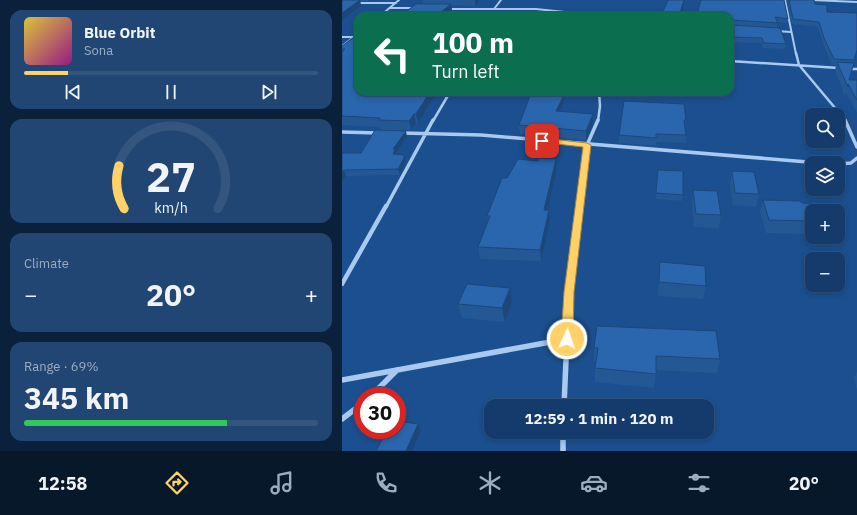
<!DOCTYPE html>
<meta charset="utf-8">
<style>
body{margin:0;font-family:"IBM Plex Sans",sans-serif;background:#214673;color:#f1f3f6;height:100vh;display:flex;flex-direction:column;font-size:15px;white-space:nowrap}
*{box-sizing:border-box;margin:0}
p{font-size:13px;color:#9dadc1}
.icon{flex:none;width:22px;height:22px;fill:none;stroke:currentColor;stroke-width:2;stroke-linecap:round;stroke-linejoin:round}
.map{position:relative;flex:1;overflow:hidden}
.sheet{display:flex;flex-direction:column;gap:10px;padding:10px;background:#0b203b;width:342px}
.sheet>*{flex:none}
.hud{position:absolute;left:12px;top:12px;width:380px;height:84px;border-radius:12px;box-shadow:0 2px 6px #0003,0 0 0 1px #33557e;background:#0b6e4f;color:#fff;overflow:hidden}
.buttons{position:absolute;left:463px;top:108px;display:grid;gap:8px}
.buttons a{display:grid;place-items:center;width:40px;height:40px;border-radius:8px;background:#143b6b;box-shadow:0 2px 6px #0003,0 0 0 1px #33557e;font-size:20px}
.speed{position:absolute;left:12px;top:387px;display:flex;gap:8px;font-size:20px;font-weight:700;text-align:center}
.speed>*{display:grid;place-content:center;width:52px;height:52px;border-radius:50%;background:#143b6b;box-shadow:0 2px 6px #0003,0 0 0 1px #33557e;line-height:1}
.speed .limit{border:6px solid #d22;background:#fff;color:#111}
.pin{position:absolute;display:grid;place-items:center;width:34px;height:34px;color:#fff;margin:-17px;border-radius:8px;box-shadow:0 2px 6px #0006}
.me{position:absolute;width:44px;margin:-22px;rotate:3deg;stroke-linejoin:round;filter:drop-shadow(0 0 3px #0008)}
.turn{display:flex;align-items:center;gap:14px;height:84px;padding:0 12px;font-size:18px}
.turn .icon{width:52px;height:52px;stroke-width:2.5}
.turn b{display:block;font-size:28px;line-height:34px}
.big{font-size:30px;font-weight:800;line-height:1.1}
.sheet .widget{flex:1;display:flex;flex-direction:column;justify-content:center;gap:6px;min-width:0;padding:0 14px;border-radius:12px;background:#214673}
.sheet .dial{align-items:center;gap:0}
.dial svg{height:104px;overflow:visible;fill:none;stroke:#33557e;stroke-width:7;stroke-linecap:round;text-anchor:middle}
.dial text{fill:#f1f3f6;stroke:none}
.song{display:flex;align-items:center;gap:12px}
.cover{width:48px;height:48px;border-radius:6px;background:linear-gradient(135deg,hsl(50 70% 55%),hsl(310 70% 35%))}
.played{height:4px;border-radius:2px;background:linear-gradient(90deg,#ffd166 15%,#33557e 15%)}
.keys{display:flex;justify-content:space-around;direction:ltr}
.heat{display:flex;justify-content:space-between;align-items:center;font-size:22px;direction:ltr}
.charge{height:6px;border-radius:3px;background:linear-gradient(90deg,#34c759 69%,#33557e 0)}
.trip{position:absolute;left:142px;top:399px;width:230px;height:40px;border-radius:12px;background:#143b6b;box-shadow:0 2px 6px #0003,0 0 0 1px #33557e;font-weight:800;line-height:40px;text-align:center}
.tabs{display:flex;height:64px;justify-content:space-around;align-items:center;background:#08182b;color:#9dadc1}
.tabs .icon{width:28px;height:28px}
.tabs .on{color:#ffd166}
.tabs b{font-size:18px;color:#f1f3f6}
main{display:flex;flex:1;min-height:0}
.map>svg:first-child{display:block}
</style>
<main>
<section class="sheet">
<div class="widget">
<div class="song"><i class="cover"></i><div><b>Blue Orbit</b><p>Sona</p></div></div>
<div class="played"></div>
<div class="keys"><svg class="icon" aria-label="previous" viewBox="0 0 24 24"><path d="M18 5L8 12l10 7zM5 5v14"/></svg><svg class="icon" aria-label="pause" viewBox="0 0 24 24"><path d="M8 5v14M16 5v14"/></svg><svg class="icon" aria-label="next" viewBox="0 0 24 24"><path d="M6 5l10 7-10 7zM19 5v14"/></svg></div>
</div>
<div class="widget dial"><svg viewBox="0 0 100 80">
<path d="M14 69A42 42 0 1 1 86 69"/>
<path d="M14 69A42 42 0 0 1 10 36" stroke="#ffd166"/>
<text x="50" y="56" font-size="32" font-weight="700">27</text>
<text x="50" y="72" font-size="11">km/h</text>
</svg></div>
<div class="widget"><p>Climate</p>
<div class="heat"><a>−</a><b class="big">20°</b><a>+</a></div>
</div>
<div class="widget"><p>Range · 69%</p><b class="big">345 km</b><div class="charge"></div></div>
</section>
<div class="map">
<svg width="515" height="451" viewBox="0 0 515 451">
<rect width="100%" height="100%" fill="#1b4f8f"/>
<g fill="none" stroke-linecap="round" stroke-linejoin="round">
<!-- street-far4 -->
<path stroke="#a9c9ee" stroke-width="2" d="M443,0l11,54
M470,0l45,2
M15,3h39
M48,8h26
M104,9h90l67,7
M152,9l7,-9
M38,16l19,-16
M434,31l15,1
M0,37h12
M0,46l16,-12"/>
<!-- street-far3 -->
<path stroke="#a9c9ee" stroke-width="2.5" d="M454,53l3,12 47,56
M388,61l109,7
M506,69h9
M91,121l17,-29
M256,121l2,-15 -1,-14"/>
<!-- street-far2 -->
<path stroke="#a9c9ee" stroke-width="3.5" d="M503,120l12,27
M0,132l36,1
M60,133l79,2 339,28
M496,164l13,-1 6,-5
M44,207l47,-87
M237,207l8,-62 11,-25"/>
<!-- street-far1 -->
<path stroke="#a9c9ee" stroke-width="4.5" d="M0,284l44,-78
M226,315l1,-23 11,-86"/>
<!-- street -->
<path stroke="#a9c9ee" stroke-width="5.5" d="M0,380l225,-41
M29,396l26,-26
M222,406l4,-92
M0,419l21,-16
M221,432v19"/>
</g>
<!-- wall -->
<path fill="#245895" d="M0,0h28l-2,1h-8l1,5 -19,14z
M80,0h58l-5,6 -24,-1 1,5 -6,6h-46l23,-12z
M359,0l87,19 -1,4 -10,-1v6l9,16 -1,5 -22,-1 -2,-5 -31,-1v-26h-33z
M446,0h26l1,4 12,8 30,38 -8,30h8v33l-11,-21 -1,4 -10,-26 1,-5h-4l-9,-22 -5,-16 -26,-3z
M16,34v58h79l-19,31h-2l-5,7h-30l-1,-3 -38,-2v-79z
M282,101l62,19 -1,8 1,7v8l-30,-1v4l-37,-3v-8z
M222,103l-4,9 33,11 -7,17 -66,-6 -1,-9z
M65,137l-11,16 1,1 8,7v3l-5,11 -54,1 -4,6v-29h19z
M215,169l-10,41h2l1,11 -9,40 -61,-2 -2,-12 10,-26 -1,-5 20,-38z
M316,170l25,25 -1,6 -26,-2z
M390,171l27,23 -3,13 -23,-2 -3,-21z
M351,190l28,25 -2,13 -25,-1 -2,-24z
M421,200l39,3 10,8v26h26v-15l3,9 -4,13 -24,-2 -2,-8 -45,-1 -6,-21z
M318,262l46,24 -3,13 -45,-3z
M168,288l2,14 -7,20 -43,-4 -4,-14z
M252,348l126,11 -3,14 -61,-3 -2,18 -59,-6v-14l1,-6h-2z
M515,371v19l-3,-12z"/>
<!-- shaded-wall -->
<path fill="#1d4779" d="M18,0l1,6 -19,14v-7z
M133,0h5l-5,6z
M342,0h1l-4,16h-2z
M109,4l1,6 -6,6h-10z
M88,92h7l-19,31 -2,-9z
M222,95v8l-8,17v-9z
M72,114l2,9 -5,7 -2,-9z
M251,114v9l-7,17v-9z
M64,131l1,6 -11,16 1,2 -4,-1v-5z
M62,155l1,6v3l-5,11 -2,-6z
M214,159l1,10 -12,52 -1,-11z
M2,170l2,6 -4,6v-10z
M207,210l1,11 -9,40 -1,-11z
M168,288l2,14 -7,20 -3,-14z
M76,424l3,7 -9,20h-6z"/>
<!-- building -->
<path fill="#2a66ad" stroke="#1d4779" d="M0,0h18l-18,13z
M326,0h16l-5,16h-18z
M359,0h83l4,19 -13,-2 3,6 -47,-3h-1v-4h-13v-1l-20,-1z
M447,0h25l1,4 12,1v7l30,1v37l-3,10 -20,-1 -10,-21 -5,-16 -26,-3z
M74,4h35l-15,12h-36z
M388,24l1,1 49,3 6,16 -22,-1 -2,-5 -32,-1z
M16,34v58h72l-14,22h-2l-5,7 -31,-1 2,-2 -38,-2v-64l3,-3h-3v-3z
M495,62l17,1 -5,17h8v20l-9,-16v3z
M189,93l33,2 -8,16 37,3 -7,17 -67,-6z
M282,101l60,3 2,16h-2l2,15 -30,-1v4l-37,-3z
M33,130l31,1 -13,18h2l-2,5 11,1v3l-6,11 -54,1 -2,2v-19h19z
M197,158l17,1 -12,51h5l-9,40 -62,-3 12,-31h-3l15,-38h5l11,-19 20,2z
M316,170l25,1v24l-27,-2z
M390,171l22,1 5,22 -24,-1z
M351,190l24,1 4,24 -25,-1z
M421,200l37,1 2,2 30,2 2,6h-22v10l-43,-1z
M496,222l3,9h-3z
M318,262l45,4 1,20 -47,-4z
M125,284l43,4 -8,20 -44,-4z
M255,326l119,5 4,28 -64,-3v18l-61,-6 3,-20h-4z
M55,421l21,3 -12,27h-30l11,-21h10z"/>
<!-- route -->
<path fill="#ffd166" stroke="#a68842" d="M200,138l45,5 4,2 -17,147 -1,47 -2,3 -4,1 -4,-1 -2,-3 3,-47 19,-145 -44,-5 -1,-1z"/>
</svg>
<div class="buttons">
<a><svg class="icon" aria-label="search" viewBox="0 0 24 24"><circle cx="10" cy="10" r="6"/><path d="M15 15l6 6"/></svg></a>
<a><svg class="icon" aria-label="layers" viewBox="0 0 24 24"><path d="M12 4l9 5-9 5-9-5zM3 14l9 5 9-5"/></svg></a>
<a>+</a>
<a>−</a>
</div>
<div class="speed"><div class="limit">30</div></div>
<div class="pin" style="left:200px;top:141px;background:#d93025"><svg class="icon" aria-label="arrive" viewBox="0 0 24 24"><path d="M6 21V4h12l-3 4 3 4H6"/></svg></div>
<svg class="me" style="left:225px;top:339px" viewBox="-20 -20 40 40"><circle r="17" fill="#ffd166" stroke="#fff" stroke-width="3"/><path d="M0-11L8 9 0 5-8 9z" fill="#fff"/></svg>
<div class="trip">12:59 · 1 min · 120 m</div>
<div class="hud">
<div class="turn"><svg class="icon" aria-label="left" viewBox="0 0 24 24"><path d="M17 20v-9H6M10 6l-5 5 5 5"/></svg><div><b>100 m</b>Turn left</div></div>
</div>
</div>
</main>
<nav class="tabs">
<b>12:58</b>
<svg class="icon on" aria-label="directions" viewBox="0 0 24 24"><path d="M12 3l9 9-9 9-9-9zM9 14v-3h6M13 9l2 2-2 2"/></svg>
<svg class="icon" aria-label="music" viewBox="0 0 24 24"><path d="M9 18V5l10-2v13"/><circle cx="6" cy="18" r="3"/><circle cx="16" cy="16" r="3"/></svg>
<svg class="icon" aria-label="phone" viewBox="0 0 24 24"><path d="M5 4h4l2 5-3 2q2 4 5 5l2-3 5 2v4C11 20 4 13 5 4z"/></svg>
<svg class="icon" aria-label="climate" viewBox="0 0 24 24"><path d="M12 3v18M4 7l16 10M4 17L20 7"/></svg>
<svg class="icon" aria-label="car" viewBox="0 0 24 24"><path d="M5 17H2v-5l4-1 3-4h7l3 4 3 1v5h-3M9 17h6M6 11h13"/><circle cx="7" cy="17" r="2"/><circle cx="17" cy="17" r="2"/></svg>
<svg class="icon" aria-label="filters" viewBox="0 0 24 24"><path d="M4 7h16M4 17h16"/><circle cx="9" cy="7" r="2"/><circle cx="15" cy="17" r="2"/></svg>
<b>20°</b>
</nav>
